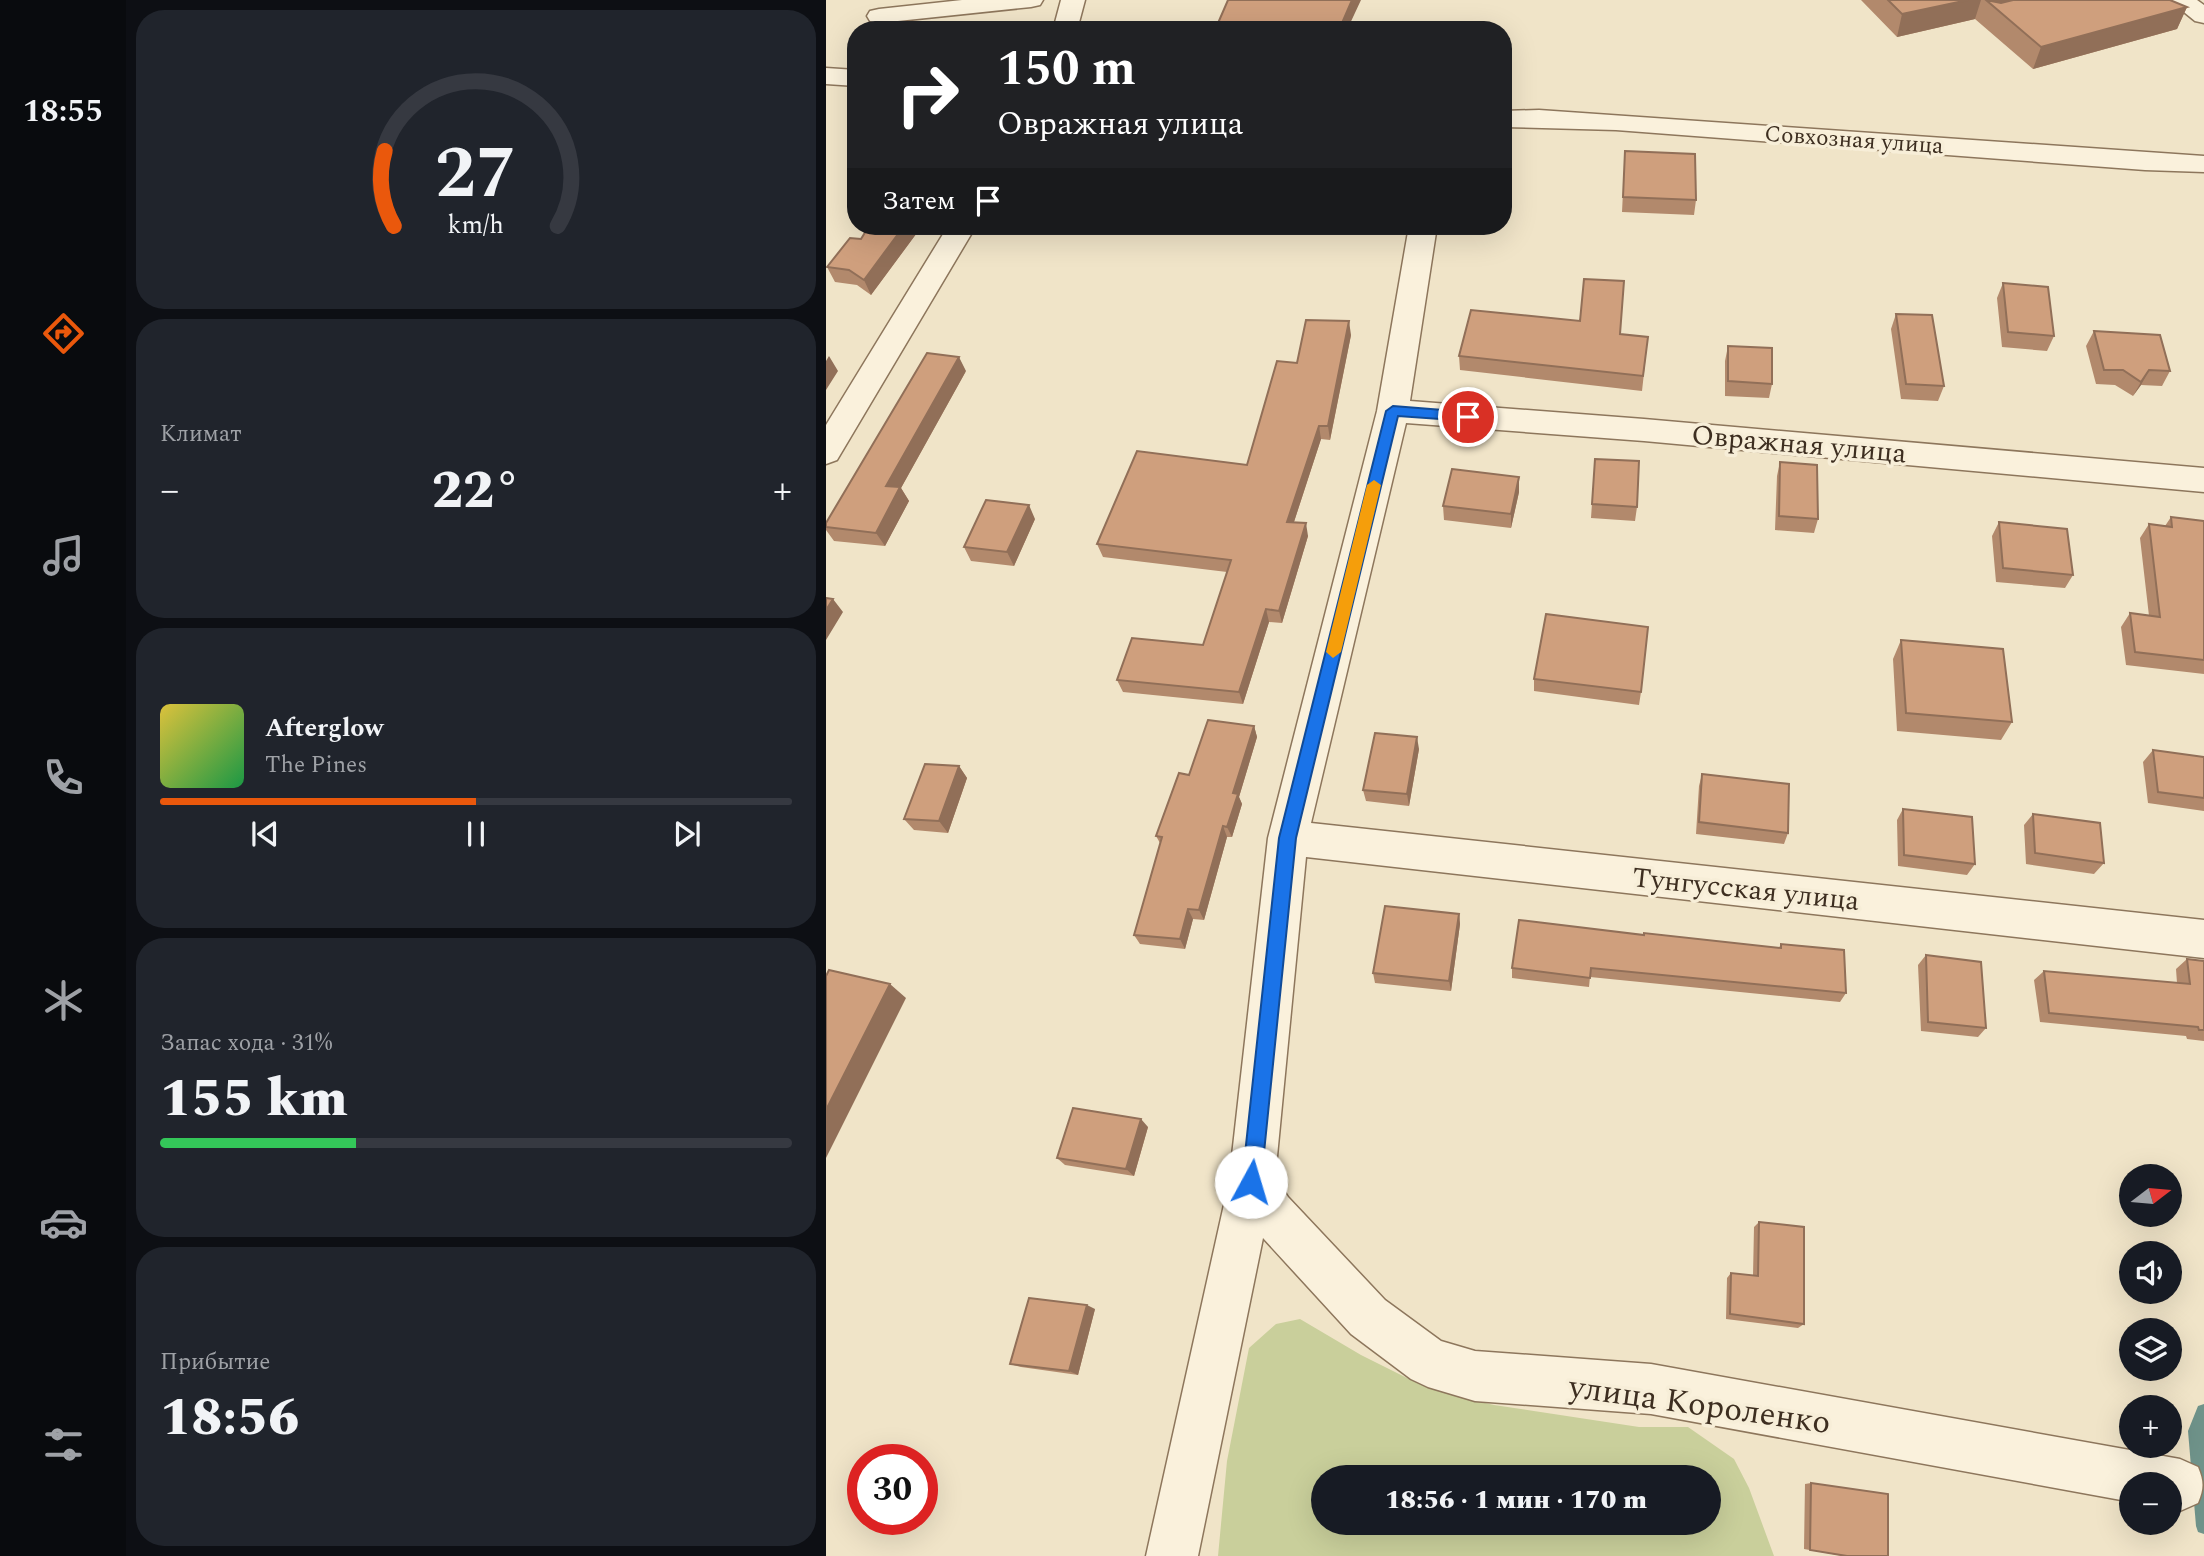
<!DOCTYPE html>
<html lang="ru">
<meta charset="utf-8">
<style>
body{margin:0;font-family:Spectral,serif;background:#20242c;color:#f1f3f6;height:100vh;display:flex;flex-direction:column;font-size:26px;white-space:nowrap}
*{box-sizing:border-box;margin:0}
p{font-size:23px;color:#9ea1a6}
.icon{flex:none;width:38px;height:38px;fill:none;stroke:currentColor;stroke-width:2;stroke-linecap:round;stroke-linejoin:round}
.map{position:relative;flex:1;overflow:hidden}
.details{display:flex;flex-direction:column;gap:10px;padding:10px;background:#0d0f14;width:700px}
.details>*{flex:none}
.hud{position:absolute;left:21px;top:21px;width:665px;height:214px;border-radius:28px;box-shadow:0 7px 28px #0002;background:#202124;color:#fff;overflow:hidden}
.needle{width:46px;rotate:74deg}
.buttons{position:absolute;left:1293px;top:1164px;display:grid;gap:14px}
.buttons a{display:grid;place-items:center;width:63px;height:63px;border-radius:50%;background:#171b24;box-shadow:0 7px 28px #0002;font-size:35px}
.speed{position:absolute;left:21px;top:1444px;display:flex;gap:14px;font-size:35px;font-weight:700;text-align:center}
.speed>*{display:grid;place-content:center;width:91px;height:91px;border-radius:50%;background:#171b24;box-shadow:0 7px 28px #0002;line-height:1}
.speed .limit{border:10px solid #d22;background:#fff;color:#111}
.pin{position:absolute;display:grid;place-items:center;width:60px;height:60px;color:#fff;margin:-30px;border:4px solid #fff;border-radius:50%;box-shadow:0 2px 7px #0007}
.me{position:absolute;width:77px;margin:-38px;rotate:6deg;stroke-linejoin:round;filter:drop-shadow(0 0 5px #0008)}
.turn{display:flex;align-items:center;gap:24px;height:147px;padding:0 35px;font-size:32px}
.turn .icon{width:91px;height:91px;stroke-width:2.5}
.turn b{display:block;font-size:49px;line-height:60px}
.then{display:flex;align-items:center;height:66px;padding:0 35px;background:#0003;gap:14px;font-size:26px}
.big{font-size:52px;font-weight:800;line-height:1.1}
.details .widget{flex:1;display:flex;flex-direction:column;justify-content:center;gap:10px;min-width:0;padding:0 24px;border-radius:28px;background:#20242c}
.details .dial{align-items:center;gap:0}
.dial svg{height:182px;overflow:visible;fill:none;stroke:#363941;stroke-width:7;stroke-linecap:round;text-anchor:middle}
.dial text{fill:#f1f3f6;stroke:none}
.song{display:flex;align-items:center;gap:21px}
.cover{width:84px;height:84px;border-radius:10px;background:linear-gradient(135deg,hsl(50 70% 55%),hsl(140 70% 35%))}
.played{height:7px;border-radius:4px;background:linear-gradient(90deg,#ea580c 50%,#363941 50%)}
.keys{display:flex;justify-content:space-around;direction:ltr}
.heat{display:flex;justify-content:space-between;align-items:center;font-size:38px;direction:ltr}
.charge{height:10px;border-radius:5px;background:linear-gradient(90deg,#34c759 31%,#363941 0)}
.trip{position:absolute;left:485px;top:1465px;width:410px;height:70px;border-radius:35px;background:#171b24;box-shadow:0 7px 28px #0002;font-weight:800;line-height:70px;text-align:center}
main{display:flex;flex:1;min-height:0}
.tab-bar{display:flex;flex-direction:column;width:126px;justify-content:space-around;align-items:center;background:#090b0e;color:#9ea1a6}
.tab-bar .icon{width:49px;height:49px}
.tab-bar .current{color:#ea580c}
.tab-bar b{font-size:32px;color:#f1f3f6}
.map>svg:first-child{display:block}
</style>
<main>
<nav class="tab-bar">
<b>18:55</b>
<svg class="icon current" aria-label="directions" viewBox="0 0 24 24"><path d="M12 3l9 9-9 9-9-9zM9 14v-3h6M13 9l2 2-2 2"/></svg>
<svg class="icon" aria-label="music" viewBox="0 0 24 24"><path d="M9 18V5l10-2v13"/><circle cx="6" cy="18" r="3"/><circle cx="16" cy="16" r="3"/></svg>
<svg class="icon" aria-label="phone" viewBox="0 0 24 24"><path d="M5 4h4l2 5-3 2q2 4 5 5l2-3 5 2v4C11 20 4 13 5 4z"/></svg>
<svg class="icon" aria-label="climate" viewBox="0 0 24 24"><path d="M12 3v18M4 7l16 10M4 17L20 7"/></svg>
<svg class="icon" aria-label="car" viewBox="0 0 24 24"><path d="M5 17H2v-5l4-1 3-4h7l3 4 3 1v5h-3M9 17h6M6 11h13"/><circle cx="7" cy="17" r="2"/><circle cx="17" cy="17" r="2"/></svg>
<svg class="icon" aria-label="filters" viewBox="0 0 24 24"><path d="M4 7h16M4 17h16"/><circle cx="9" cy="7" r="2"/><circle cx="15" cy="17" r="2"/></svg>
</nav>
<section class="details">
<div class="widget dial"><svg viewBox="0 0 100 80">
<path d="M14 69A42 42 0 1 1 86 69"/>
<path d="M14 69A42 42 0 0 1 10 36" stroke="#ea580c"/>
<text x="50" y="56" font-size="32" font-weight="700">27</text>
<text x="50" y="72" font-size="11">km/h</text>
</svg></div>
<div class="widget"><p>Климат</p>
<div class="heat"><a>−</a><b class="big">22°</b><a>+</a></div>
</div>
<div class="widget">
<div class="song"><i class="cover"></i><div><b>Afterglow</b><p>The Pines</p></div></div>
<div class="played"></div>
<div class="keys"><svg class="icon" aria-label="previous" viewBox="0 0 24 24"><path d="M18 5L8 12l10 7zM5 5v14"/></svg><svg class="icon" aria-label="pause" viewBox="0 0 24 24"><path d="M8 5v14M16 5v14"/></svg><svg class="icon" aria-label="next" viewBox="0 0 24 24"><path d="M6 5l10 7-10 7zM19 5v14"/></svg></div>
</div>
<div class="widget"><p>Запас хода · 31%</p><b class="big">155 km</b><div class="charge"></div></div>
<div class="widget"><p>Прибытие</p><b class="big">18:56</b></div>
</section>
<div class="map">
<svg width="1378" height="1556" viewBox="0 0 1378 1556">
<rect width="100%" height="100%" fill="#f0e4c8"/>
<!-- green -->
<path fill="#c9cf9b" fill-rule="evenodd" d="M474,1319l61,36 48,24 46,17 39,9 145,22h49l46,32 15,29 25,68h-556l9,-95 22,-113 27,-24zM497,1477h385v45h-385z"/>
<g fill="none" stroke-linecap="round" stroke-linejoin="round">
<!-- stream -->
<path fill="#6f938a" fill-rule="evenodd" d="M1378,1404v130l-6,-2 -2,-6 -8,-95 10,-25z"/>
<!-- minor casing -->
<g stroke="#8d765c" stroke-width="3">
<path id="minor" d="M136,0h81l-3,5 -9,2 -152,16 -9,-2 -3,-5 3,-5 9,-2z
M235,0h24l-8,30h-24z
M1343,0h28l7,5v18l-9,-2z
M0,68l30,2v16l-30,-2z
M713,110l665,46v16l-59,-2 -529,-40 -113,-3v-16z
M122,226h28l-139,234 -11,4v-39z
M583,226h28l-27,175 234,18 560,49v24l-560,-51 -238,-18 -95,400 893,97v38l-898,-101 -31,320 13,20 97,103 56,41 34,10 176,13 529,95 18,8c6,15 6,21 0,36l-18,8 -10,-2v-25h-38v18l-481,-88 -176,-13 -47,-14 -17,-8 -60,-45 -88,-96 -65,318h-52l83,-374 39,-344 109,-427z"/>
</g>
<!-- minor -->
<use href="#minor" fill="#faf1dc" fill-rule="evenodd"/>
</g>
<!-- wall -->
<path fill="#b2896c" d="M1035,0h309l17,7 -10,22 -144,40 -58,-50 -78,18z
M799,151l71,49 -2,15 -72,-3z
M43,226h53l-51,69 -14,-10 -22,-3 -8,-15 34,-28z
M1177,283l51,53 -7,15 -45,-4 -5,-49z
M1070,314l48,72 -6,15 -37,-2 -10,-70z
M754,321l40,13 28,3 -6,54 -182,-21 -1,-14z
M1268,331l76,40 -8,15 -21,-1 -8,11 -18,-11 -19,-1 -10,-38z
M525,335l-21,105 -9,-1 -27,83 14,14 -26,87 -13,-1 -26,82 -120,-12 -6,-12 86,-35 24,-73 -124,-15 -6,-13 150,-79 50,-102z
M902,346l44,38 -3,14 -44,-2v-35z
M140,371l-65,117 8,13 -24,45 -51,-5 -8,-11v-7z
M769,459l42,48 -2,14 -44,-3z
M954,462l38,57 -4,14 -39,-3 2,-54z
M693,477v15l-8,36 -67,-8 -1,-14z
M1345,517l33,4v153l-78,-9 -5,-38 9,-14 19,3 -9,-78 9,-14 16,2z
M209,519l-21,47 -43,-5 -7,-14z
M1173,522l74,53 -8,13 -69,-6 -4,-46z
M1075,640l111,82 -11,18 -104,-9 -4,-72z
M708,679l107,13 -2,13 -105,-14z
M428,726l3,11 -18,60 3,7 -10,33h-5l-23,83 -11,-1 -8,30 -45,-5 -6,-9 26,-92 -4,-7 33,-61z
M593,749l-10,57 -43,-5 -3,-11z
M1327,750l51,7v54l-56,-8 -5,-41z
M133,766l8,12 -19,55 -34,-3 -10,-11z
M876,774l86,59 -4,11 -88,-10 3,-48z
M1077,809l72,55 -8,11 -69,-9 -1,-46z
M1207,814l71,49 -10,11 -68,-10 -2,-39z
M633,914l1,10 -9,67 -76,-8 -2,-10z
M817,935l136,13 2,-4 65,49 -6,9 -250,-25 -1,10 -77,-9v-10z
M1100,955l60,73 -8,9 -57,-6 -3,-66z
M1361,959l17,2v80l-17,-2 -1,-3 -146,-14 -6,-42 10,-9 133,12 -1,-14z
M322,1127l-14,49 -69,-11 -8,-7z
M933,1222l45,102 -6,4 -72,-9 1,-41 4,-5 22,3 1,-49z
M269,1309l-17,66 -57,-8 -11,-3z
M985,1483l77,73h-45l-39,-7 1,-65z"/>
<!-- shaded-wall -->
<path fill="#916f58" d="M526,0h9l-14,30h-8z
M1142,0h13l-6,19 -78,18 5,-23z
M1160,0h28l-21,6z
M1361,7l-10,22 -144,40 8,-22z
M78,226h18l-51,69 -7,-15z
M523,321l2,14 -21,105 -2,-14z
M3,356l9,15 -12,19v-29z
M133,357l7,14 -65,117 8,13 -24,45 -9,-13 10,-47z
M1323,370l-8,15 -8,11 8,-14z
M493,426l2,13 -31,95 -3,-12z
M693,477v15l-8,36v-14z
M203,505l6,14 -21,47 -7,-14z
M480,523l2,13 -26,87 -3,-12z
M7,599l10,13 -17,28v-30z
M440,609l3,13 -26,82 -4,-12z
M428,726l3,11 -18,60 3,7 -10,33 -5,-10 6,-34z
M591,737l2,12 -10,57 -2,-12z
M133,766l8,12 -19,55 -9,-12z
M397,826l4,11 -23,83 -5,-10z
M362,909l5,10 -8,30 -5,-10z
M633,914l1,10 -9,67 -2,-10z
M64,984l16,14 -80,160v-48z
M315,1119l7,8 -14,49 -8,-7z
M261,1305l8,4 -17,66 -9,-4z"/>
<!-- building -->
<path fill="#cf9f7d" stroke="#916f58" stroke-width="2" d="M402,0h124l-13,30h-124z
M1062,0h80l-66,14z
M1160,0l15,3 12,-3h157l17,7 -146,40z
M799,151l70,3 1,46 -73,-3z
M43,226h35l-40,54 -15,-10 -22,-3 23,-29 11,1z
M758,279l40,2 -4,53 28,3 -5,39 -184,-20 12,-46 109,11z
M1177,283l45,4 6,49 -46,-4z
M1070,314l36,1 12,71 -38,-2z
M480,320l43,1 -21,105h-9l-32,96 19,1 -27,88 -13,-2 -27,83 -122,-12 15,-42 71,7 28,-85 -134,-16 40,-93 110,14 30,-104 20,2z
M1268,331l66,4 10,36 -21,-1 -8,12 -18,-12h-19z
M902,346l44,2v36l-44,-3z
M101,353l32,4 -73,129 14,1 -24,46 -50,-6v-4z
M769,459l44,2 -2,46 -45,-3z
M954,462l37,3 1,54 -39,-3z
M626,469l67,8 -8,37 -68,-8z
M160,500l43,5 -22,47 -43,-5z
M1345,517l33,4v139l-69,-8 -5,-39 30,4 -11,-93 23,3z
M1173,522l68,7 6,46 -70,-7z
M0,598l7,1 -7,11z
M720,614l102,13 -7,65 -107,-13z
M1075,640l102,9 9,73 -106,-9z
M382,720l46,6 -21,67 5,1 -11,33 -4,-1 -24,84 -11,-1 -8,30 -46,-4 28,-98 -6,-1 23,-63 10,2z
M549,733l42,4 -10,57 -44,-4z
M1327,750l51,7v41l-46,-6z
M99,764l34,2 -20,55 -35,-2z
M876,774l87,10 -1,49 -89,-11z
M1077,809l69,8 3,47 -71,-9z
M1207,814l67,9 4,40 -69,-10z
M559,906l74,8 -10,67 -76,-8z
M693,920l125,15v-2l137,15v-4l63,6 2,43 -255,-25 -1,10 -78,-10z
M1100,955l55,7 5,66 -58,-6z
M1361,959l17,2v69h-5l-1,-3 -149,-14 -5,-42 146,13z
M3,970l61,14 -64,126v-134z
M247,1108l68,11 -15,50 -69,-11z
M933,1222l45,5v97l-74,-10 1,-41 27,3z
M203,1298l58,7 -18,66 -59,-7z
M985,1483l77,11v62h-41l-37,-6z"/>
<!-- route -->
<path fill="#1a73e8" stroke="#114b97" stroke-width="2" d="M567,406l75,6 7,5 -7,4 -70,-5 -102,422 -35,344 -3,6 -7,3 -6,-3 -3,-6 37,-344 107,-427z"/>
<!-- slow -->
<path fill="#f59e0b" d="M548,480l7,5 -40,167 -8,6 -7,-6 41,-167z"/>
<g text-anchor="middle" stroke-width="7" stroke-linejoin="round" paint-order="stroke">
<!-- far-street labels -->
<g font-size="23" fill="#3d2e20" stroke="#f7eed8">
<text transform="translate(1028 139) rotate(4)" y="8">Совхозная улица</text>
</g>
<!-- street labels -->
<g font-size="28" fill="#3d2e20" stroke="#f7eed8">
<text transform="translate(973 443) rotate(5)" y="10">Овражная улица</text>
<text transform="translate(920 888) rotate(6)" y="10">Тунгусская улица</text>
</g>
<!-- near-street labels -->
<g font-size="33" fill="#3d2e20" stroke="#f7eed8">
<text transform="translate(874 1403) rotate(8)" y="12">улица Короленко</text>
</g>
</g>
</svg>
<div class="buttons">
<a><svg class="needle" viewBox="-14 -14 28 28"><path d="M0-13l5 13h-10z" fill="#e53935"/><path d="M0 13l5-13h-10z" fill="#9ea1a6"/></svg></a>
<a><svg class="icon" aria-label="sound" viewBox="0 0 24 24"><path d="M4 9h4l5-4v14l-5-4H4zM17 9q2 3 0 6"/></svg></a>
<a><svg class="icon" aria-label="layers" viewBox="0 0 24 24"><path d="M12 4l9 5-9 5-9-5zM3 14l9 5 9-5"/></svg></a>
<a>+</a>
<a>−</a>
</div>
<div class="speed"><div class="limit">30</div></div>
<div class="pin" style="left:642px;top:417px;background:#d93025"><svg class="icon" aria-label="arrive" viewBox="0 0 24 24"><path d="M6 21V4h12l-3 4 3 4H6"/></svg></div>
<svg class="me" style="left:425px;top:1182px" viewBox="-20 -20 40 40"><circle r="19" fill="#fff"/><path d="M0-13L10 11 0 6-10 11z" fill="#1a73e8"/></svg>
<div class="trip">18:56 · 1 мин · 170 m</div>
<div class="hud">
<div class="turn"><svg class="icon" aria-label="right" viewBox="0 0 24 24"><path d="M7 20v-9h11M14 6l5 5-5 5"/></svg><div><b>150 m</b>Овражная улица</div></div>
<div class="then">Затем<svg class="icon" aria-label="arrive" viewBox="0 0 24 24"><path d="M6 21V4h12l-3 4 3 4H6"/></svg></div>
</div>
</div>
</main>
